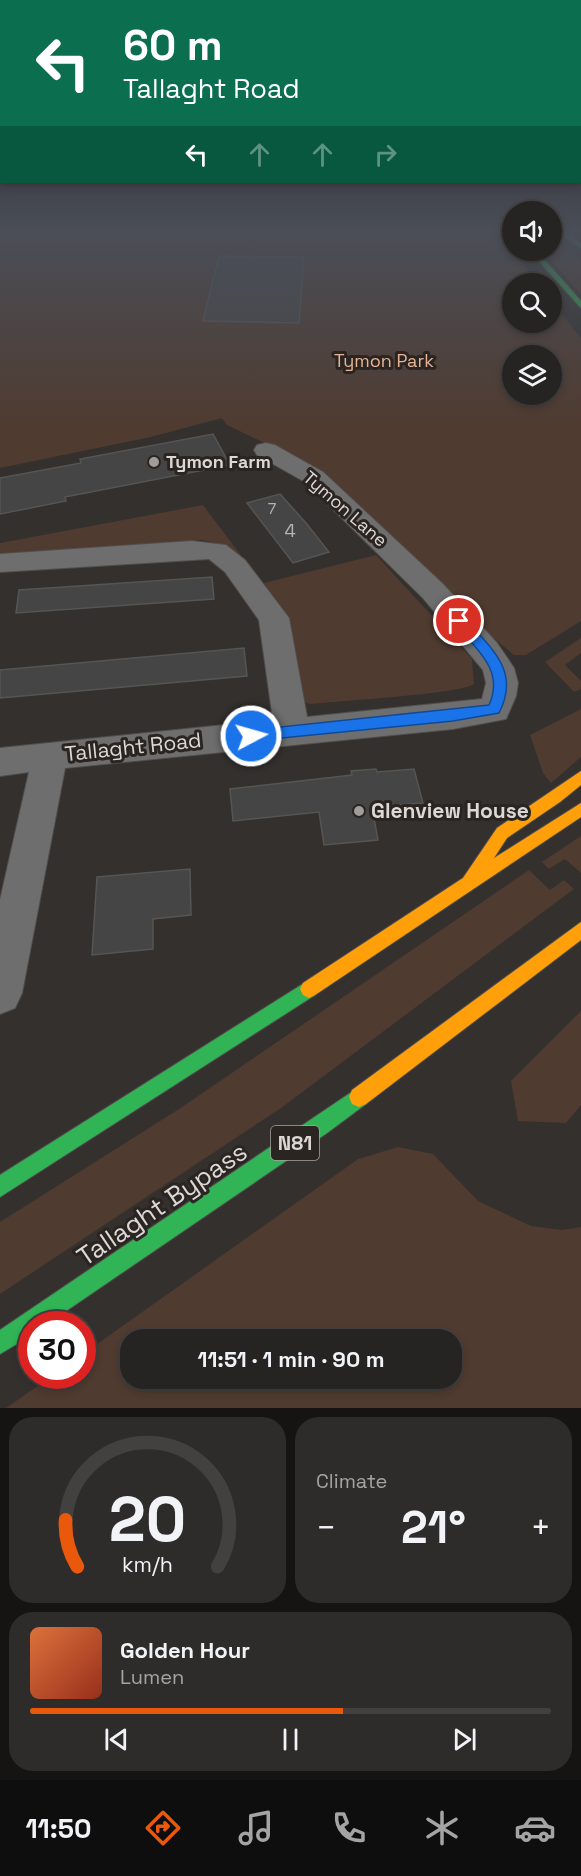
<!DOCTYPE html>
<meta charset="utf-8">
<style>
body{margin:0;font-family:"Space Grotesk",sans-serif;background:#2e2c2a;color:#f1f3f6;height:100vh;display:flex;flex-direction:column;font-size:22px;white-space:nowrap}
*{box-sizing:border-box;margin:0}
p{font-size:20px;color:#a4a4a5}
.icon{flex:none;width:33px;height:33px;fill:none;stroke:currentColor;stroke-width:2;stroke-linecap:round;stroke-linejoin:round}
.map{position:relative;height:1408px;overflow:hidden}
.side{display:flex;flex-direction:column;gap:9px;padding:9px;background:#151413;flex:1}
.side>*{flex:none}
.guide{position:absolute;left:0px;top:0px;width:582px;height:183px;box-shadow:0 3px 9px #0003,0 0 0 2px #424140;background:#0b6e4f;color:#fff;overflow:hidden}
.fabs{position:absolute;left:502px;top:201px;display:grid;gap:12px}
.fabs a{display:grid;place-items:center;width:60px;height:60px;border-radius:50%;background:#262422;box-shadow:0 3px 9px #0003,0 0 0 2px #424140;font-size:30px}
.speed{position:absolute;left:18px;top:1311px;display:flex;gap:12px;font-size:30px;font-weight:700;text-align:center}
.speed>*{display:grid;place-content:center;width:78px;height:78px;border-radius:50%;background:#262422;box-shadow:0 3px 9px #0003,0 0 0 2px #424140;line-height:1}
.speed .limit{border:9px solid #d22;background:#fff;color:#111}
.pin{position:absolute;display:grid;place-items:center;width:51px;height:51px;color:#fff;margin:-26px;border:3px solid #fff;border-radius:50%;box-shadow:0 2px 6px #0007}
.me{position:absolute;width:66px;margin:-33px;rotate:84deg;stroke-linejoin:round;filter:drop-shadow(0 0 4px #0008)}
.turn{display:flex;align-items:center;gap:21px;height:126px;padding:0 24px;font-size:27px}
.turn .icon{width:78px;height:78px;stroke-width:2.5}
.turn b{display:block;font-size:42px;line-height:51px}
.lanes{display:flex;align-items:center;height:57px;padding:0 24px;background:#0003;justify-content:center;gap:30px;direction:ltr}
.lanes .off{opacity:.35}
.big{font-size:45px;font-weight:800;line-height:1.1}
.side .widget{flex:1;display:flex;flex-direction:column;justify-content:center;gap:9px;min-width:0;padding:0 21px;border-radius:24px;background:#2e2c2a}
.side .dial{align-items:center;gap:0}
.dial svg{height:156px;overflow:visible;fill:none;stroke:#424140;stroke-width:7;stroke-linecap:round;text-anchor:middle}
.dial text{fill:#f1f3f6;stroke:none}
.song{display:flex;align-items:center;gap:18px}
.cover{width:72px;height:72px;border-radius:9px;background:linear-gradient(135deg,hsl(20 70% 55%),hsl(10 70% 35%))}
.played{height:6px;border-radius:3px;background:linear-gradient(90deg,#ea580c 60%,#424140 60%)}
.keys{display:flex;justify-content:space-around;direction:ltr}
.heat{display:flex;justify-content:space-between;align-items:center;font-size:33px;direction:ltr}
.side .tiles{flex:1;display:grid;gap:9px;grid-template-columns:1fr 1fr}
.widget:last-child{grid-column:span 2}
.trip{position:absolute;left:120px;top:1329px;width:342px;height:60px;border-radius:24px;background:#262422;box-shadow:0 3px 9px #0003,0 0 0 2px #424140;font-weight:800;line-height:60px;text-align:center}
.menu{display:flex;height:96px;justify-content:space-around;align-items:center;background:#0f0e0e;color:#a4a4a5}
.menu .icon{width:42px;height:42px}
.menu .selected{color:#ea580c}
.menu b{font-size:27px;color:#f1f3f6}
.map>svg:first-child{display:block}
</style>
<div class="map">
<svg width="581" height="1408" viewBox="0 0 581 1408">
<rect width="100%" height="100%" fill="#33302e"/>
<!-- green -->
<path fill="#4f3b30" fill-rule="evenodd" d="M0,232h497l41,51 -25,1v38h39v-20l29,36v283l-55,34h-12l-43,-36 -167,-157 -77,-37 -5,-7 -71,19 -151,31zM513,356h39v38h-39z
M552,240l29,19v35l-38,-43 9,-1z
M203,505l52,69 -30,-29 -23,-5 -202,15v-12z
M376,555l96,104 2,25c-12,10 -138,17 -163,20l-8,-2 -26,-88 -13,-31z
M581,638v15l-16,12 16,16v8l-7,3 -29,-30z
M581,709v48l-30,26 -8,-10 -13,-38z
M581,836v37l-16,-14 -16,10 -7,-7z
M529,870l21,20 14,-10 10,9 -293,219 -281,186v-72l179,-113z
M581,1011v94l-15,18 -48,-2 -7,-40z
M398,1147l35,7 45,47 53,25 31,4 19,-3v181h-575l46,-32h30l1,-22 275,-195zM130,1340h322v38h-322z"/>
<!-- building -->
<path fill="#454545" stroke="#555554" stroke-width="1.5" d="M219,256l85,1 -5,66 -96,-2z
M213,434l17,31 -165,32 1,4 -66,13v-36l81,-15 -1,-4z
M280,494l26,29 23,29 -36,11 -46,-60z
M212,577l2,22 -198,14 3,-23z
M244,648l3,28 -247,22v-28z
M376,769l1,3 37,-3 9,34 -26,2 3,11 -26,2 4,22 -54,5 -5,-33 -86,9 -3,-32 122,-14 -1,-4z
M190,869l1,46 -38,4v30l-61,6 5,-78z"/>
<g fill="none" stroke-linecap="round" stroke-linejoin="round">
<!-- street casing -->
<g stroke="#514e4d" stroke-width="2">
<path id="street" d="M266,443l9,2 48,27 120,112 54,59 17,25 4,15 -2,13 -10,23 -53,10 -388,39 -43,225 -7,15 -15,6v-114l29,-128 -29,4v-28l273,-28 -14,-100 -34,-48 -16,-13 -209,13v-18l192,-13 34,4 19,15 44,58 18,99 175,-18 4,-16 -3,-13 -60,-72 -118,-116 -48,-27 -3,-5 3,-5z"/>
</g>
<!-- fast casing -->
<g stroke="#514e4d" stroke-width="2">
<path id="fast" d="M557,232h8l16,11v5z
M529,250h7l45,51v7z
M309,980l6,3 3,6 -3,6 -315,202v-22z
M359,1087l7,3 3,7 -3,7 -39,29 -280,191h-15v11l-32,19v-24z"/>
</g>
<!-- slow casing -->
<g stroke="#514e4d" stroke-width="2">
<path id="slow" d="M581,771v14l-21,17 -53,36 -13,20 87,-55v14l-266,178 -6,3 -6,-3 -3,-6 3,-6 160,-105 34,-50z
M581,922v18l-215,164 -7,3 -7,-3 -3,-7 3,-7z"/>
</g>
<!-- street -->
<use href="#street" fill="#6f6e6e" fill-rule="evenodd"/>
<!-- fast -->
<use href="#fast" fill="#30b455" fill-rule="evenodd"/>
<!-- slow -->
<use href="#slow" fill="#ff9f0a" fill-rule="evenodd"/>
</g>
<!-- sky -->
<linearGradient id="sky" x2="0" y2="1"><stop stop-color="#1c1a19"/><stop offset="0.54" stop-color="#4a4e57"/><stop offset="1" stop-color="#4a4e57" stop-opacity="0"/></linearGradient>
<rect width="581" height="429" fill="url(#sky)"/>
<!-- route -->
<path fill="#1a73e8" stroke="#114b97" stroke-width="1.5" d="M459,617l5,1c27,30 57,53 35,95l-46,8 -202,20 -5,-2 -2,-3 2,-4 5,-2 238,-25c16,-35 -13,-56 -34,-81l-2,-3 2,-3z"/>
<!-- markers -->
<g fill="#a19d9b" stroke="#2b2522" stroke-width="2">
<circle cx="154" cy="462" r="6"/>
<circle cx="359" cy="811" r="6"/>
</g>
<g text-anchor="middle" stroke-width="6" stroke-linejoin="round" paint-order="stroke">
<!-- far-number labels -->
<g font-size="15" fill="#b6b3b2">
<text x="272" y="514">7</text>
</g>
<!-- far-park labels -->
<g font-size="18" fill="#e6b495" stroke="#2b2522">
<text x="384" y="367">Tymon Park</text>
</g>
<!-- far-poi labels -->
<g font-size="18" font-weight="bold" fill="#dcd8d6" stroke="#2b2522" text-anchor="start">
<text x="166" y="468">Tymon Farm</text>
</g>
<!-- far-street labels -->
<g font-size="18" fill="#dcd8d6" stroke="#2b2522">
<text transform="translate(345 509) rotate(41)" y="6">Tymon Lane</text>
</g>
<!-- number labels -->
<g font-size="18" fill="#b6b3b2">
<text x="290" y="537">4</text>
</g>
<!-- shield labels -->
<rect fill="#2b2522" stroke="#a7a2a0" stroke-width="1.5" x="271" y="1126" width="48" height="34" rx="4.5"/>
<g font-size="20" font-weight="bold" fill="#dcd8d6">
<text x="295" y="1150">N81</text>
</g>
<!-- street labels -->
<g font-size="21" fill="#dcd8d6" stroke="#2b2522">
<text transform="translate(133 747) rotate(-6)" y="7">Tallaght Road</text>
</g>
<!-- poi labels -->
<g font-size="21" font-weight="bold" fill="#dcd8d6" stroke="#2b2522" text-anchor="start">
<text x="371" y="818">Glenview House</text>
</g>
<!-- near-street labels -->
<g font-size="26" fill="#dcd8d6" stroke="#2b2522">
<text transform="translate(162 1204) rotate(-34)" y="9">Tallaght Bypass</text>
</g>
</g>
</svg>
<div class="fabs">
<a><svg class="icon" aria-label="sound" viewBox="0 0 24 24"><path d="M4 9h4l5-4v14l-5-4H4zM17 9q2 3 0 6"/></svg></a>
<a><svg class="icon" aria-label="search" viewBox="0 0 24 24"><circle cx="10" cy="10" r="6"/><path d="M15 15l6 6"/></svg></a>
<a><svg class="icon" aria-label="layers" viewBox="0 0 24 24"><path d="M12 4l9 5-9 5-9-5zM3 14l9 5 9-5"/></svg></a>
</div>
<div class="speed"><div class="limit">30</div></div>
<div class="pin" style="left:459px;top:621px;background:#d93025"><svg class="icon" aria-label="arrive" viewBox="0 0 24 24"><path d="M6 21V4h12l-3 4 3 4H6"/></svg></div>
<svg class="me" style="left:251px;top:736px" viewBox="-20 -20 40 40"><circle r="17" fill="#1a73e8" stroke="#fff" stroke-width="3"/><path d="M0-11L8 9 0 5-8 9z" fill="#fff"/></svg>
<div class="trip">11:51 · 1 min · 90 m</div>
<div class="guide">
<div class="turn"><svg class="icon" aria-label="left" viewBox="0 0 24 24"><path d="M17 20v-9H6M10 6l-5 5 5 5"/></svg><div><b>60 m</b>Tallaght Road</div></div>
<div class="lanes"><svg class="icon" aria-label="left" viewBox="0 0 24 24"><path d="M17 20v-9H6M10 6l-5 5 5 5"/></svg><svg class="icon off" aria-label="ahead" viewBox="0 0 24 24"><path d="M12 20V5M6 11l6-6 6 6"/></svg><svg class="icon off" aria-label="ahead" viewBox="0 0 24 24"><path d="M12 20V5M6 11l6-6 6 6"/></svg><svg class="icon off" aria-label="right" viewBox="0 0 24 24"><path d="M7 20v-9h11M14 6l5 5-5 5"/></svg></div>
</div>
</div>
<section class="side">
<div class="tiles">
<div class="widget dial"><svg viewBox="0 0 100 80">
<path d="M14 69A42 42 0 1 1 86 69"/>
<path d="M14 69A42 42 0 0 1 8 45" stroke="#ea580c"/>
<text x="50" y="56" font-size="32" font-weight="700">20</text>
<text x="50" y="72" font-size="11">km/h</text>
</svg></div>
<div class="widget"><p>Climate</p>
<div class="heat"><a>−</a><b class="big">21°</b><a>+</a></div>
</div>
<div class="widget">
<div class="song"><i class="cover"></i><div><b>Golden Hour</b><p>Lumen</p></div></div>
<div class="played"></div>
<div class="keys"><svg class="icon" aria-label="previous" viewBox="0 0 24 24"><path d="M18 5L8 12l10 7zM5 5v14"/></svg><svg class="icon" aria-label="pause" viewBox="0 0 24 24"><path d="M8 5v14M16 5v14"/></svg><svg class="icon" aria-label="next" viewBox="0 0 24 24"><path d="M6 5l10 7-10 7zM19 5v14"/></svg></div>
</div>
</div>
</section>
<nav class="menu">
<b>11:50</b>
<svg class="icon selected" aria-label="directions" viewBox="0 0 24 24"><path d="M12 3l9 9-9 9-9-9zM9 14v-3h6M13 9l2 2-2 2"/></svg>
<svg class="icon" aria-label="music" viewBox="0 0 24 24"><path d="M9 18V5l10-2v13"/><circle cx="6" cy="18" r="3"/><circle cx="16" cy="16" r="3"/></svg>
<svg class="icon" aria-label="phone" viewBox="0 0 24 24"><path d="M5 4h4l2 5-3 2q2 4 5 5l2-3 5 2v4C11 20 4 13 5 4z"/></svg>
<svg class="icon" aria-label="climate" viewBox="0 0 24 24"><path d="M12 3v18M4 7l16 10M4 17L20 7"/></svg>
<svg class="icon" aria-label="car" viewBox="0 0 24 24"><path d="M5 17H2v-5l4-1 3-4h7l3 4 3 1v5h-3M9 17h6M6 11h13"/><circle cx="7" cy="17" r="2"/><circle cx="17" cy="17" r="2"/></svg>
</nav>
